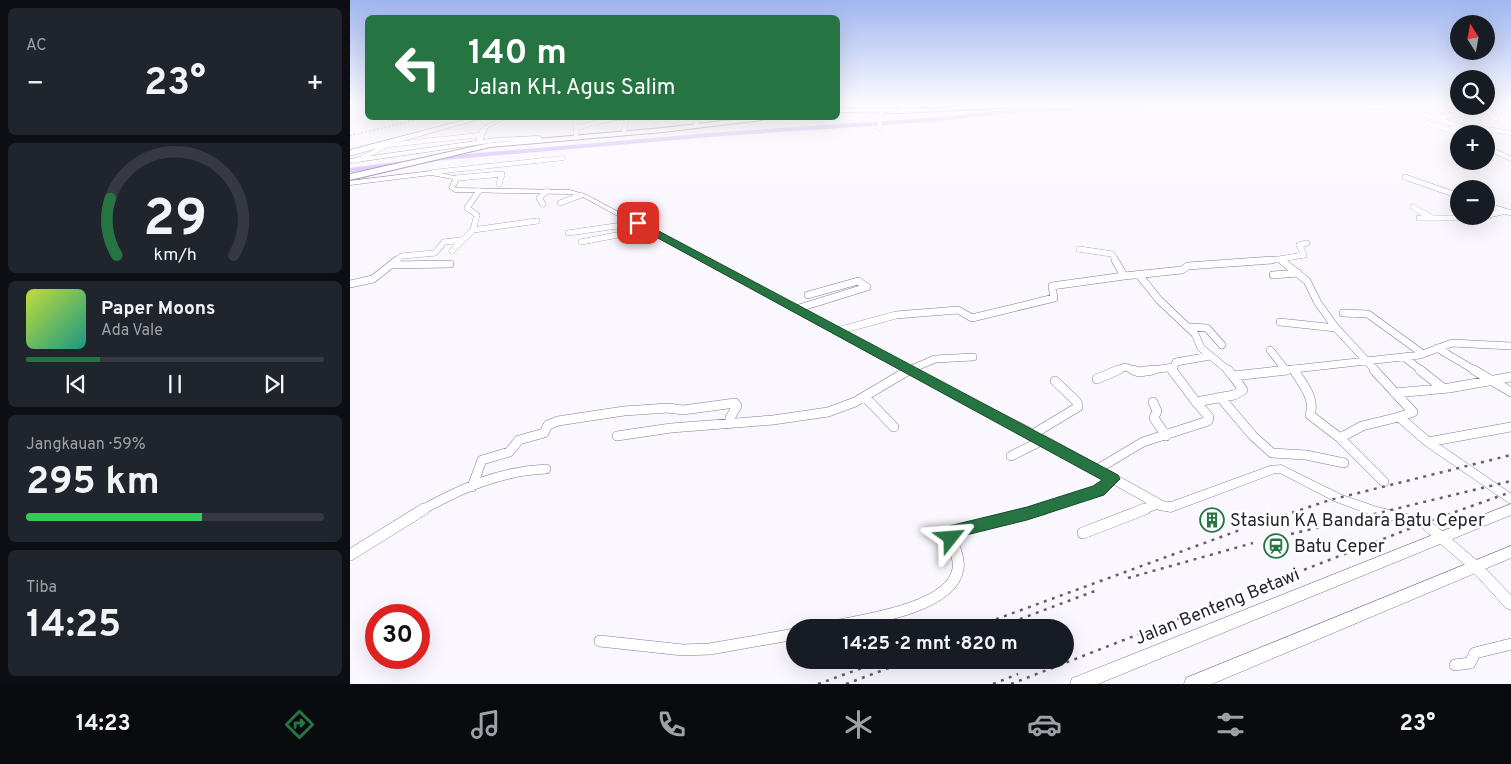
<!DOCTYPE html>
<html lang="id">
<meta charset="utf-8">
<style>
body{margin:0;font-family:Overpass,sans-serif;background:#20242c;color:#f1f3f6;height:100vh;display:flex;flex-direction:column;font-size:19px;white-space:nowrap}
*{box-sizing:border-box;margin:0}
p{font-size:16px;color:#9ea1a6}
.icon{flex:none;width:28px;height:28px;fill:none;stroke:currentColor;stroke-width:2;stroke-linecap:round;stroke-linejoin:round}
.map{position:relative;flex:1;overflow:hidden}
.drawer{display:flex;flex-direction:column;gap:8px;padding:8px;background:#0d0f14;width:350px}
.drawer>*{flex:none}
.guide{position:absolute;left:15px;top:15px;width:475px;height:105px;border-radius:8px;box-shadow:0 5px 20px #0002;background:#277443;color:#fff;overflow:hidden}
.needle{width:32px;rotate:349deg}
.controls{position:absolute;left:1100px;top:15px;display:grid;gap:10px}
.controls a{display:grid;place-items:center;width:45px;height:45px;border-radius:50%;background:#171b24;box-shadow:0 5px 20px #0002;font-size:25px}
.speed{position:absolute;left:15px;top:604px;display:flex;gap:10px;font-size:25px;font-weight:700;text-align:center}
.speed>*{display:grid;place-content:center;width:65px;height:65px;border-radius:50%;background:#171b24;box-shadow:0 5px 20px #0002;line-height:1}
.speed .limit{border:8px solid #d22;background:#fff;color:#111}
.pin{position:absolute;display:grid;place-items:center;width:42px;height:42px;color:#fff;margin:-21px;border-radius:10px;box-shadow:0 2px 8px #0006}
.me{position:absolute;width:55px;margin:-28px;rotate:62deg;stroke-linejoin:round;filter:drop-shadow(0 0 4px #0008)}
.turn{display:flex;align-items:center;gap:18px;height:105px;padding:0 20px;font-size:22px}
.turn .icon{width:65px;height:65px;stroke-width:2.5}
.turn b{display:block;font-size:35px;line-height:42px}
.big{font-size:38px;font-weight:700;line-height:1.1}
.drawer .tile{flex:1;display:flex;flex-direction:column;justify-content:center;gap:8px;min-width:0;padding:0 18px;border-radius:8px;background:#20242c}
.drawer .dial{align-items:center;gap:0}
.dial svg{height:130px;overflow:visible;fill:none;stroke:#363941;stroke-width:7;stroke-linecap:round;text-anchor:middle}
.dial text{fill:#f1f3f6;stroke:none}
.song{display:flex;align-items:center;gap:15px}
.cover{width:60px;height:60px;border-radius:8px;background:linear-gradient(135deg,hsl(70 70% 55%),hsl(170 70% 35%))}
.played{height:5px;border-radius:2px;background:linear-gradient(90deg,#277443 25%,#363941 25%)}
.keys{display:flex;justify-content:space-around;direction:ltr}
.heat{display:flex;justify-content:space-between;align-items:center;font-size:28px;direction:ltr}
.charge{height:8px;border-radius:4px;background:linear-gradient(90deg,#34c759 59%,#363941 0)}
.trip{position:absolute;left:436px;top:619px;width:288px;height:50px;border-radius:25px;background:#171b24;box-shadow:0 5px 20px #0002;font-weight:700;line-height:50px;text-align:center}
.tab-bar{display:flex;height:80px;justify-content:space-around;align-items:center;background:#090b0e;color:#9ea1a6}
.tab-bar .icon{width:35px;height:35px}
.tab-bar .selected{color:#277443}
.tab-bar b{font-size:22px;color:#f1f3f6}
main{display:flex;flex:1;min-height:0}
.map>svg:first-child{display:block}
</style>
<main>
<section class="drawer">
<div class="tile"><p>AC</p>
<div class="heat"><a>−</a><b class="big">23°</b><a>+</a></div>
</div>
<div class="tile dial"><svg viewBox="0 0 100 80">
<path d="M14 69A42 42 0 1 1 86 69"/>
<path d="M14 69A42 42 0 0 1 10 34" stroke="#277443"/>
<text x="50" y="56" font-size="32" font-weight="700">29</text>
<text x="50" y="72" font-size="11">km/h</text>
</svg></div>
<div class="tile">
<div class="song"><i class="cover"></i><div><b>Paper Moons</b><p>Ada Vale</p></div></div>
<div class="played"></div>
<div class="keys"><svg class="icon" aria-label="previous" viewBox="0 0 24 24"><path d="M18 5L8 12l10 7zM5 5v14"/></svg><svg class="icon" aria-label="pause" viewBox="0 0 24 24"><path d="M8 5v14M16 5v14"/></svg><svg class="icon" aria-label="next" viewBox="0 0 24 24"><path d="M6 5l10 7-10 7zM19 5v14"/></svg></div>
</div>
<div class="tile"><p>Jangkauan · 59%</p><b class="big">295 km</b><div class="charge"></div></div>
<div class="tile"><p>Tiba</p><b class="big">14:25</b></div>
</section>
<div class="map">
<svg width="1161" height="684" viewBox="0 0 1161 684">
<rect width="100%" height="100%" fill="#faf7fe"/>
<g fill="none" stroke-linecap="round" stroke-linejoin="round">
<!-- river -->
<path fill="#d2b8f9" fill-rule="evenodd" d="M774,104h47l-3,2 -157,7 -81,9 -208,14 -278,24 -94,12v-4l94,-12 278,-24 208,-14 81,-9z"/>
<!-- minor-far4 casing -->
<g stroke="#877c9a" stroke-width="5">
<path id="minor-far4" d="M496,104l1,4
M549,104l6,6
M1013,104l7,3 36,1 58,20
M1067,104h23
M1088,104l21,9
M1136,106h7l18,9
M1154,107h7
M225,118l1,17
M1090,118l10,-3 32,-1v-3h5l9,8
M385,119l2,-1
M1078,123l33,11
M346,124l2,-6
M226,128l37,-10h14l-3,13
M529,128l3,-17
M1099,129l26,-2 36,6
M1136,147l25,12
M6,161l32,-16 92,-10
M84,172l129,-14"/>
</g>
<!-- minor-far3 casing -->
<g stroke="#877c9a" stroke-width="6">
<path id="minor-far3" d="M1055,177l54,19
M107,178l45,-4 -3,10
M210,203l21,-8
M193,204l-4,-6 8,-7
M1136,205l19,6
M1063,207l19,11
M1069,218h57l29,-7 6,2
M123,230l64,-9
M218,233l69,-10
M231,242l67,-13
M729,249l33,5 4,7
M102,251l21,-21 4,-15 -10,-7 12,-17
M45,261l7,-5 33,-3 9,-11 18,-2
M910,261l20,-2
M933,261l-3,-2 24,-4 -5,-10 8,-2"/>
</g>
<!-- minor-far2 casing -->
<g stroke="#877c9a" stroke-width="8">
<path id="minor-far2" d="M765,260l9,16 58,-6 6,-4 84,-6
M931,260l26,21 11,22 18,25 40,43
M41,265l59,-1
M789,275l20,25 36,34 6,14 28,23
M923,275l25,-2
M0,284l23,-5 24,-19
M446,309l71,-22 -9,-6 -50,14
M993,313l25,1 55,40
M930,322l56,6
M840,327l17,1 15,17
M487,331l59,-16 62,-5 14,8 82,-20 -2,-12 72,-10
M1087,348l39,23
M920,350l16,20
M1054,357l18,14
M821,368l2,3
M943,369l1,2
M557,371l28,-12 38,-2
M765,371l10,-4 12,4
M795,371l29,-4 2,-5 34,-6
M926,371l144,-16 32,-12 59,3"/>
</g>
<!-- minor-far1 casing -->
<g stroke="#877c9a" stroke-width="10">
<path id="minor-far1" d="M783,370l6,2 14,-2
M822,370l24,32
M878,370l5,6
M944,370c8,14 22,28 16,45l30,23 44,44
M1024,370l39,42 -14,5 29,25 83,57
M1070,370l24,19
M1124,370l37,22
M747,379l21,-9
M1045,393l54,-5 62,-11
M515,397l29,30
M870,397l33,39 19,17 34,2 38,8
M803,402l4,9 -3,7 12,18
M683,434l45,-27 -1,-5 -22,-21
M267,436l54,-8 102,-8 55,-8 27,-10 54,-32
M990,438l22,-12 37,-9
M1078,442l83,-15
M661,456l32,-16
M746,470l47,-28 65,-21 1,-4 -13,-15 38,-7 9,-5 -10,-14 54,-6
M122,487l10,-27 27,-8 10,-12 25,-7 4,-8 10,-4 66,-10 44,-3 15,2 52,-7 2,3 -7,12v6
M72,510c40,-22 78,-39 124,-41
M690,510l58,-19 15,-12
M792,510l15,-6"/>
</g>
<!-- minor casing -->
<g stroke="#877c9a" stroke-width="12">
<path id="minor" d="M733,533l62,-24
M0,555l74,-46
M473,628c33,-7 129,-18 135,-59 2,-11 -5,-24 -8,-34l2,-3 92,-23
M250,641l83,9 27,-1 85,-15
M1105,665l15,-2 5,-10 36,-9"/>
</g>
<!-- tertiary casing -->
<g stroke="#877c9a" stroke-width="1">
<path id="tertiary" d="M152,118h5l-20,10 -5,14 -5,1c0,-19 12,-18 25,-25z
M81,171l28,6 1,1 -5,9 1,1 114,2 17,5 299,160 151,76 128,71h6l99,-36 11,-1 61,30 35,12 51,12 52,44 31,32v15l-5,-2 -34,-37 -51,-44 -44,-10 -43,-16 -54,-28h-5l-104,39 -12,-2 -130,-73 -149,-78 -297,-162 -13,-3 -115,-2 -6,-4 4,-9 -22,-4 -81,10v-4z"/>
</g>
<!-- secondary casing -->
<g stroke="#877c9a" stroke-width="1">
<path id="secondary" d="M1161,504v11l-413,169h-28l2,-6 6,-2z
M1161,546v12l-299,126h-28l2,-6z"/>
</g>
<!-- primary casing -->
<g stroke="#877c9a" stroke-width="1">
<path id="primary" d="M189,136l2,1 1,3 -3,2 -3,-2 -40,2 -146,21v-4l146,-21z"/>
</g>
<!-- trunk casing -->
<g stroke="#877c9a" stroke-width="2">
<path id="trunk" d="M646,104h39l-3,2 -128,7 -66,-1v-4l66,1z
M399,118h16l-3,2 -99,12 -173,15 -140,33v-6l140,-31 173,-15z"/>
</g>
<!-- motorway casing -->
<g stroke="#877c9a" stroke-width="1">
<path id="motorway" d="M122,118h11l-133,38v-6z"/>
</g>
<!-- minor-far4 -->
<use href="#minor-far4" stroke="#fff" stroke-width="4.5"/>
<!-- minor-far3 -->
<use href="#minor-far3" stroke="#fff" stroke-width="5.5"/>
<!-- minor-far2 -->
<use href="#minor-far2" stroke="#fff" stroke-width="7"/>
<!-- minor-far1 -->
<use href="#minor-far1" stroke="#fff" stroke-width="9"/>
<!-- minor -->
<use href="#minor" stroke="#fff" stroke-width="11"/>
<!-- tertiary -->
<use href="#tertiary" fill="#fff" fill-rule="evenodd"/>
<!-- secondary -->
<use href="#secondary" fill="#fff" fill-rule="evenodd"/>
<!-- primary -->
<use href="#primary" fill="#fff" fill-rule="evenodd"/>
<!-- trunk -->
<use href="#trunk" fill="#fff" fill-rule="evenodd"/>
<!-- motorway -->
<use href="#motorway" fill="#fff" fill-rule="evenodd"/>
<!-- rail-far1 -->
<path stroke="#64606b" stroke-width="1" stroke-dasharray="1 3" stroke-linecap="butt" d="M0,136l72,-18"/>
<!-- rail -->
<path stroke="#64606b" stroke-width="2.5" stroke-dasharray="3 5.5" stroke-linecap="butt" d="M926,518l54,-18 181,-45
M941,534l220,-53
M778,578l125,-35
M622,628l268,-98
M646,628l99,-37
M468,684l66,-24
M496,684l64,-24
M643,684l25,-10
M661,684l413,-161 87,-31"/>
</g>
<!-- sky -->
<linearGradient id="sky" x2="0" y2="1"><stop stop-color="#9fb6ef"/><stop offset="0.52" stop-color="#fdfbff"/><stop offset="1" stop-color="#fdfbff" stop-opacity="0"/></linearGradient>
<rect width="1161" height="200" fill="url(#sky)"/>
<!-- route -->
<path fill="#277443" stroke="#194b2c" d="M288,220l480,255 2,4 -16,16 -77,25 -69,17 -2,6 -5,1 -6,-1 -3,-10 7,-7 78,-19 66,-21 9,-6 -468,-255 -1,-2z"/>
<!-- icons -->
<defs>
<g id="building-ring" transform="scale(1.25)"><circle r="9.5" fill="#fff" stroke="#277443" stroke-width="1.5"/><path d="M-4-6H4V6H1V3H-1V6H-4ZM-2.5-4.3h1.7v1.8h-1.7ZM.8-4.3h1.7v1.8H.8ZM-2.5-1h1.7V.8h-1.7ZM.8-1h1.7V.8H.8Z" fill="#277443"/></g>
<g id="station-ring" transform="scale(1.25)"><circle r="9.5" fill="#fff" stroke="#277443" stroke-width="1.5"/><path d="M-3-6H3Q5-6 5-4V2Q5 4 3 4L4.5 6H3L1.5 4h-3L-3 6H-4.5L-3 4Q-5 4-5 2V-4Q-5-6-3-6ZM-3.5-4v3h7v-3ZM-3.5 1v1.5H-2V1ZM2 1v1.5H3.5V1Z" fill="#277443"/></g>
</defs>
<g fill-rule="evenodd">
<use href="#building-ring" x="862" y="520"/>
<use href="#station-ring" x="926" y="546"/>
</g>
<g text-anchor="middle" stroke-width="5" stroke-linejoin="round" paint-order="stroke">
<!-- near-poi labels -->
<g font-size="18" fill="#292430" stroke="#fff" text-anchor="start">
<text x="880" y="526">Stasiun KA Bandara Batu Ceper</text>
<text x="944" y="552">Batu Ceper</text>
</g>
<!-- near-street labels -->
<g font-size="18" fill="#292430" stroke="#fff">
<text transform="translate(867 606) rotate(-22)" y="6">Jalan Benteng Betawi</text>
</g>
</g>
</svg>
<div class="controls">
<a><svg class="needle" viewBox="-14 -14 28 28"><path d="M0-13l5 13h-10z" fill="#e53935"/><path d="M0 13l5-13h-10z" fill="#9ea1a6"/></svg></a>
<a><svg class="icon" aria-label="search" viewBox="0 0 24 24"><circle cx="10" cy="10" r="6"/><path d="M15 15l6 6"/></svg></a>
<a>+</a>
<a>−</a>
</div>
<div class="speed"><div class="limit">30</div></div>
<div class="pin" style="left:288px;top:223px;background:#d93025"><svg class="icon" aria-label="arrive" viewBox="0 0 24 24"><path d="M6 21V4h12l-3 4 3 4H6"/></svg></div>
<svg class="me" style="left:601px;top:538px" viewBox="-20 -20 40 40"><path d="M0-17L14 15 0 8-14 15z" fill="#277443" stroke="#fff" stroke-width="4"/></svg>
<div class="trip">14:25 · 2 mnt · 820 m</div>
<div class="guide">
<div class="turn"><svg class="icon" aria-label="left" viewBox="0 0 24 24"><path d="M17 20v-9H6M10 6l-5 5 5 5"/></svg><div><b>140 m</b>Jalan KH. Agus Salim</div></div>
</div>
</div>
</main>
<nav class="tab-bar">
<b>14:23</b>
<svg class="icon selected" aria-label="directions" viewBox="0 0 24 24"><path d="M12 3l9 9-9 9-9-9zM9 14v-3h6M13 9l2 2-2 2"/></svg>
<svg class="icon" aria-label="music" viewBox="0 0 24 24"><path d="M9 18V5l10-2v13"/><circle cx="6" cy="18" r="3"/><circle cx="16" cy="16" r="3"/></svg>
<svg class="icon" aria-label="phone" viewBox="0 0 24 24"><path d="M5 4h4l2 5-3 2q2 4 5 5l2-3 5 2v4C11 20 4 13 5 4z"/></svg>
<svg class="icon" aria-label="climate" viewBox="0 0 24 24"><path d="M12 3v18M4 7l16 10M4 17L20 7"/></svg>
<svg class="icon" aria-label="car" viewBox="0 0 24 24"><path d="M5 17H2v-5l4-1 3-4h7l3 4 3 1v5h-3M9 17h6M6 11h13"/><circle cx="7" cy="17" r="2"/><circle cx="17" cy="17" r="2"/></svg>
<svg class="icon" aria-label="filters" viewBox="0 0 24 24"><path d="M4 7h16M4 17h16"/><circle cx="9" cy="7" r="2"/><circle cx="15" cy="17" r="2"/></svg>
<b>23°</b>
</nav>
